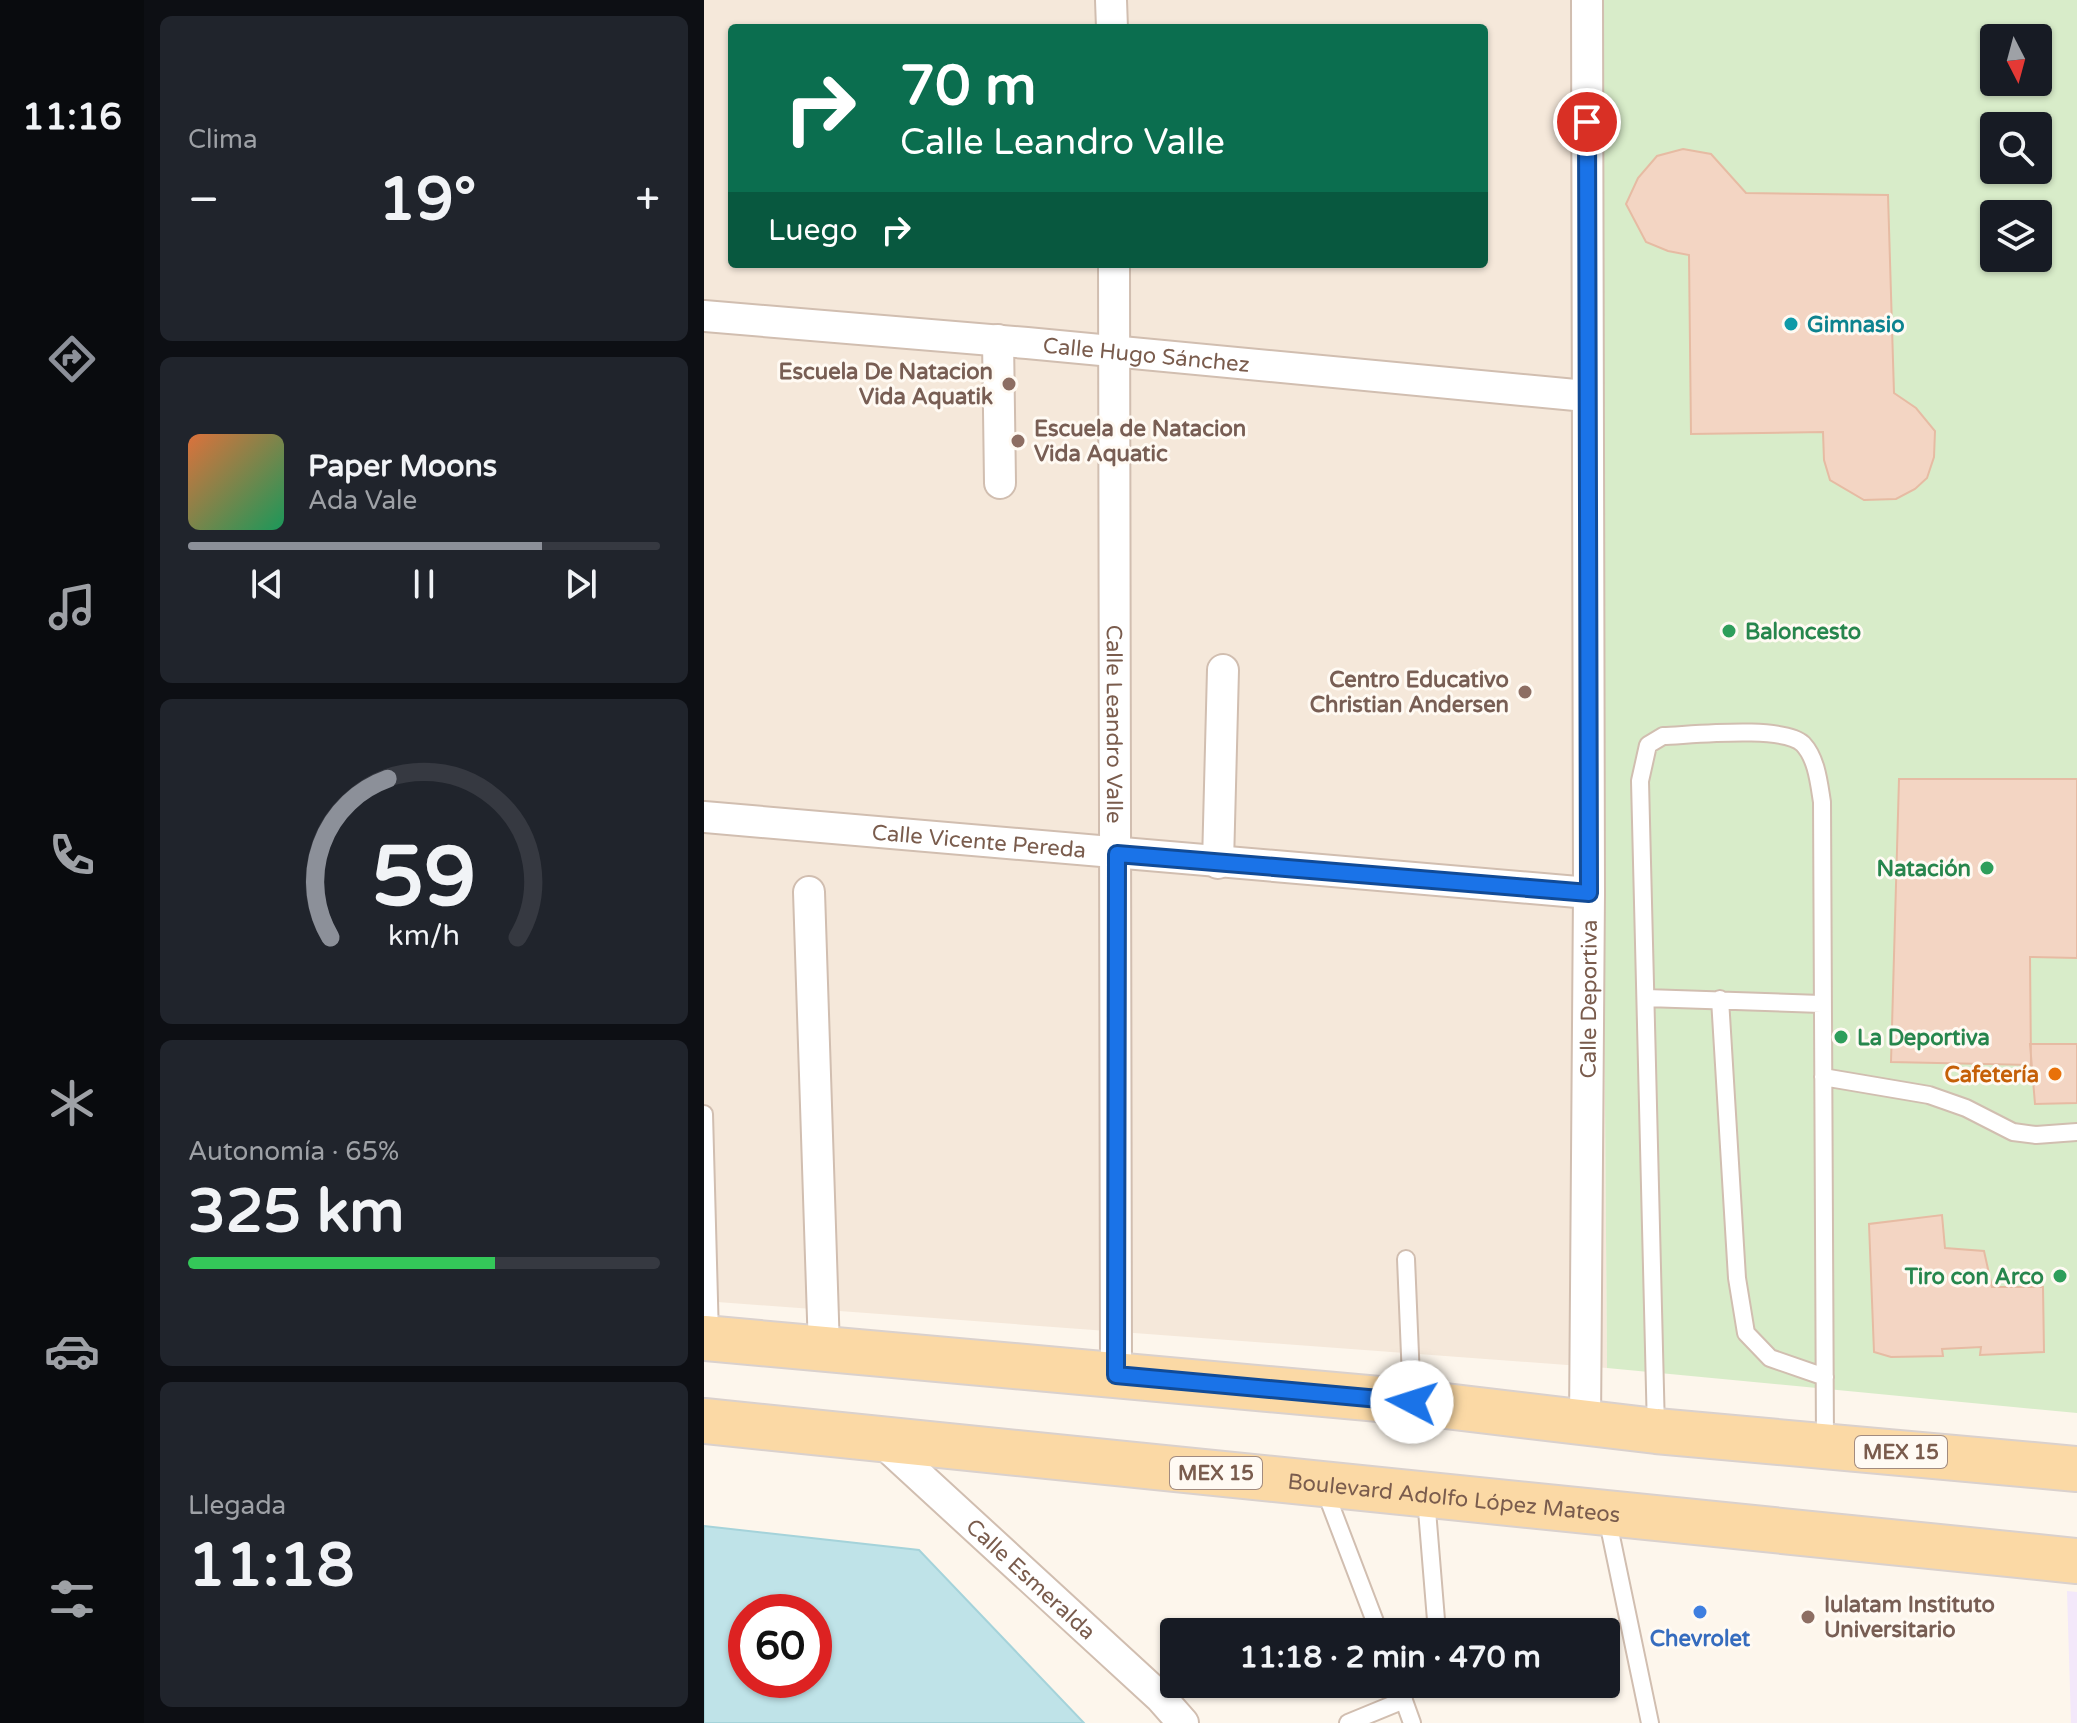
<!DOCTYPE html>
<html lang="es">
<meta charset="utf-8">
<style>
body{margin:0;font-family:"Varela Round",sans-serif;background:#20242c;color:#f1f3f6;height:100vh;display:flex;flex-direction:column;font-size:30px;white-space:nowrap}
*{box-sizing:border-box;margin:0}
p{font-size:26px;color:#9ea1a6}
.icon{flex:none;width:44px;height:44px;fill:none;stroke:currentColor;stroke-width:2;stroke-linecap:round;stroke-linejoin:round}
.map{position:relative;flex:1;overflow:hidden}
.drawer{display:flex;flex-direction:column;gap:16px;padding:16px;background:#0d0f14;width:560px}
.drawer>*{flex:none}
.guide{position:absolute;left:24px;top:24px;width:760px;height:244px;border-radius:8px;box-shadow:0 2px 6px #0004;background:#0b6e4f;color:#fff;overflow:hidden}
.needle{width:52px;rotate:174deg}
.buttons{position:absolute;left:1276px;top:24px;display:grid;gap:16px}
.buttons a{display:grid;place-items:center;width:72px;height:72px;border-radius:8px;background:#171b24;box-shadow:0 2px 6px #0004;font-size:40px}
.speed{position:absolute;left:24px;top:1594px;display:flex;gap:16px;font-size:40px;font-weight:700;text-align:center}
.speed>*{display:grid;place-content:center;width:104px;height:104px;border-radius:50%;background:#171b24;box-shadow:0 2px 6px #0004;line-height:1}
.speed .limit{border:12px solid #d22;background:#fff;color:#111}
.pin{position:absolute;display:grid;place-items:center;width:68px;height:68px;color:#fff;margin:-34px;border:4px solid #fff;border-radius:50%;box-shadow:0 2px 8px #0007}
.me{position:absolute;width:88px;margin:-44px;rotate:275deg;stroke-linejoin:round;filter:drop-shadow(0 0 6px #0008)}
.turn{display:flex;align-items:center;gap:28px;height:168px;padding:0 40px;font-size:36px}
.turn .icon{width:104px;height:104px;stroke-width:2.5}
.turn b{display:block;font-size:56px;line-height:68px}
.then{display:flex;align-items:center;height:76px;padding:0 40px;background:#0003;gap:16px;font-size:30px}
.big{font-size:60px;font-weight:700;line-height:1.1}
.drawer .tile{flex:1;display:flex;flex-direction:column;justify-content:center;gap:12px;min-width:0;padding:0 28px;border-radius:12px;background:#20242c}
.drawer .dial{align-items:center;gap:0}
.dial svg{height:208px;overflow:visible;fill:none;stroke:#363941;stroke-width:7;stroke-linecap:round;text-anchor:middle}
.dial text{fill:#f1f3f6;stroke:none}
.song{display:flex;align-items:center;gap:24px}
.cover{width:96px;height:96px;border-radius:12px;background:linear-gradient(135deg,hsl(20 70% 55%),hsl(150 70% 35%))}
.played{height:8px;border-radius:4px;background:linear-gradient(90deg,#8c9099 75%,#363941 75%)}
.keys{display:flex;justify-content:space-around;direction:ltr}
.heat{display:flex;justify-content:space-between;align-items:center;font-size:44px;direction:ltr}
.charge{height:12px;border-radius:6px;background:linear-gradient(90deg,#34c759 65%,#363941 0)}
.trip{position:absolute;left:456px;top:1618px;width:460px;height:80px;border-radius:8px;background:#171b24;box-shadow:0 2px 6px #0004;font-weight:700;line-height:80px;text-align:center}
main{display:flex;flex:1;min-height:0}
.tabs{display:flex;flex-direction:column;width:144px;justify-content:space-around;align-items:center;background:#090b0e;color:#9ea1a6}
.tabs .icon{width:56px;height:56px}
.tabs .on{color:#8c9099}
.tabs b{font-size:36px;color:#f1f3f6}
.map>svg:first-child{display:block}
</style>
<main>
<nav class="tabs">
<b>11:16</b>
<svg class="icon on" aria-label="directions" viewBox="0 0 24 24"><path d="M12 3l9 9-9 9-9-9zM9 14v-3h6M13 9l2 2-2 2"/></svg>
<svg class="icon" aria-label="music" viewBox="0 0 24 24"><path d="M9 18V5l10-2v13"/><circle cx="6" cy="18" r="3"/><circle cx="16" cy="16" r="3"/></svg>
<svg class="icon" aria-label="phone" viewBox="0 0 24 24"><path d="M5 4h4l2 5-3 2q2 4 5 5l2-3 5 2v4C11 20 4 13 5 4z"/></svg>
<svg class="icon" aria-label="climate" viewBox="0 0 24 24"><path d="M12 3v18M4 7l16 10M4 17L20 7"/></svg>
<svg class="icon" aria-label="car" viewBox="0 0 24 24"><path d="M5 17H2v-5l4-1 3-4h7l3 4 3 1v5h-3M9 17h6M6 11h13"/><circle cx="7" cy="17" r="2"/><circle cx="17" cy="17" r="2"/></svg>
<svg class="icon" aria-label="filters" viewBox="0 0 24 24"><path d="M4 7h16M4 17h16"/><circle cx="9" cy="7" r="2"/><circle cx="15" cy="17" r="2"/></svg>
</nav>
<section class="drawer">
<div class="tile"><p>Clima</p>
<div class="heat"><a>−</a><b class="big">19°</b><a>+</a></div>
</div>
<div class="tile">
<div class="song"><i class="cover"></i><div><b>Paper Moons</b><p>Ada Vale</p></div></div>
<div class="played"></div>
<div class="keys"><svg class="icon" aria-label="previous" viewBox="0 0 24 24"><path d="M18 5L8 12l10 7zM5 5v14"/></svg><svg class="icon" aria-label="pause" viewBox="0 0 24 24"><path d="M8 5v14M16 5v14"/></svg><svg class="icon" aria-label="next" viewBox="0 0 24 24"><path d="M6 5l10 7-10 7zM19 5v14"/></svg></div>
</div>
<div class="tile dial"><svg viewBox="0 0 100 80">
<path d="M14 69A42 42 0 1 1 86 69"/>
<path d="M14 69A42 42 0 0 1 36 8" stroke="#8c9099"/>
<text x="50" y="56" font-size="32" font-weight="700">59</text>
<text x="50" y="72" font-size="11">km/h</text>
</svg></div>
<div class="tile"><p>Autonomía · 65%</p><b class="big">325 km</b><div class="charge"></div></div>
<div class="tile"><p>Llegada</p><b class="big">11:18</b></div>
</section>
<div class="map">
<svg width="1373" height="1723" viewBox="0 0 1373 1723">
<rect width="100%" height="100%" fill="#fdf6ec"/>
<!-- residential -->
<path fill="#f5e8da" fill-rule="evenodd" d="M0,0h899l-1,705 5,663 -903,-67zM28,28h752v236h-752z"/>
<!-- education -->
<path fill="#f3e8fa" d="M1363,1591l10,1v131h-6z"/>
<!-- green -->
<path fill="#d8ecc9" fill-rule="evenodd" d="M899,0h474v1413l-470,-45 -5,-663zM1290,38h44v44h-44zM1290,126h44v44h-44zM1290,214h44v44h-44z"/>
<!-- water -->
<path fill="#bfe3e8" stroke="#a5d3da" stroke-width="2" fill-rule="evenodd" d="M0,1526l215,24 165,173h-380zM42,1612h68v68h-68z"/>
<!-- building -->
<path fill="#f3d5c3" stroke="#e6bba3" stroke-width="2" d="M979,149l28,5 35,39 142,2 6,198 22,15 19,23 -1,26 -7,21 -12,11 -19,10 -32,1 -34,-20 -6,-20 -1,-28 -132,2 -2,-179 -21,-4 -22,-9 -20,-38 12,-26 19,-22z
M1195,779h178v179l-47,-1 1,108 -140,-3z
M1326,1044h47v59l-42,1z
M1238,1215l3,33 39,3 8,36h51l1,65 -64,3 1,-8 -39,2 1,7 -52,1 -17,-5 -5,-128z"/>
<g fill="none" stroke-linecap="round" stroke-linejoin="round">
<!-- lane casing -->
<g stroke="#d1beb0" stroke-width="20">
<path id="lane" d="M942,998l175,6
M1016,999l17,279 9,55 24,25 55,19
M1119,1077l106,18 37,13 47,24 23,3 41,-3
M0,1114l6,223
M702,1259l6,143
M952,1430l-16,-649 8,-36 15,-9c29,-1 121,-11 140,8 14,15 16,40 19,58l3,641
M620,1488l55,144
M722,1498l11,134
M903,1517l43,206
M694,1684l14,39
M644,1723l56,-23"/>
</g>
<!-- street casing -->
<g stroke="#d1beb0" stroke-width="34">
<g id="street">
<path d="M407,0l1,28"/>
<path id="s1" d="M410,264l2,1111"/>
<path id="s2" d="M0,316l323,27 559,53"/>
<path d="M294,340l2,143"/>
<path id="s3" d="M0,817l885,76"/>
<path d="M514,863l5,-193"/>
<path d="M105,892l15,457"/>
<path id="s4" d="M881,1423l4,-530 -2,-893"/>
<path id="s5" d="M174,1438l283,260 22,25"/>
</g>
</g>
<!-- primary casing -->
<g stroke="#dad1cd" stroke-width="48">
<g id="primary">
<path d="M0,1338l708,64 244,29 421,38"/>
<path id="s6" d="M0,1421l1373,140"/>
</g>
</g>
<!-- lane -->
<use href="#lane" stroke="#fff" stroke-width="16"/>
<!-- street -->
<use href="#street" stroke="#fff" stroke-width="30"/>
<!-- primary -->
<use href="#primary" stroke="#fbd9a5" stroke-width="44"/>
</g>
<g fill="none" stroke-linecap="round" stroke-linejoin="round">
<!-- route casing -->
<g stroke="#114b97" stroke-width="20">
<path id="route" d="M708,1402l-296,-27 1,-521 472,39 -2,-771"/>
</g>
<!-- route -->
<use href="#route" stroke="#1a73e8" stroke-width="14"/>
</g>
<!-- markers -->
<circle fill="#0f9aa8" stroke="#fffaf3" stroke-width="3" cx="1087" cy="324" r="8"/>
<g fill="#8d6e63" stroke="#fffaf3" stroke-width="3">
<circle cx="305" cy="384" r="8"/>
<circle cx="314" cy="441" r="8"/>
<circle cx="821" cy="692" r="8"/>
<circle cx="1104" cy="1617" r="8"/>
</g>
<g fill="#2e9e5b" stroke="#fffaf3" stroke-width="3">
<circle cx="1025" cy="631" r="8"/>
<circle cx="1283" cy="868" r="8"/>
<circle cx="1137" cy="1037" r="8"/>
<circle cx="1356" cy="1276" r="8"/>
</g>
<circle fill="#e8710a" stroke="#fffaf3" stroke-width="3" cx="1351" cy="1074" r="8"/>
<circle fill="#3f7fe0" stroke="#fffaf3" stroke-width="3" cx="996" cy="1612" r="8"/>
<g text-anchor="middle" stroke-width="6" stroke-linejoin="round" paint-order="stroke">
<!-- shield labels -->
<g fill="#fffaf3" stroke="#a28b7f" stroke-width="2">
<rect x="1151" y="1436" width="92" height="32" rx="6"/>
<rect x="466" y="1457" width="92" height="32" rx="6"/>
</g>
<g font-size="20" font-weight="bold" fill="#7a5c4d">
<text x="1197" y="1459">MEX 15</text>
<text x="512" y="1480">MEX 15</text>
</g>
<!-- culture labels -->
<g font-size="22" font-weight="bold" fill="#0d838f" stroke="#fffaf3" text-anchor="start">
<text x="1103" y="332">Gimnasio</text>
</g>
<!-- street labels -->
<g font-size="22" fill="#7a5c4d" stroke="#fffaf3">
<text dy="8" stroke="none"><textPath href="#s2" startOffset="444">Calle Hugo Sánchez</textPath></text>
<text dy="8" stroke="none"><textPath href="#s1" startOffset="460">Calle Leandro Valle</textPath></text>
<text dy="8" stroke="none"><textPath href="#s3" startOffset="276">Calle Vicente Pereda</textPath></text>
<text dy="8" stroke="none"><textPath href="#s4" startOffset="424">Calle Deportiva</textPath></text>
<text dy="8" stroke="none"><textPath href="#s6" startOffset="754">Boulevard Adolfo López Mateos</textPath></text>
<text dy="8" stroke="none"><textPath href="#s5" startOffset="208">Calle Esmeralda</textPath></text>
</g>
<!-- education labels -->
<g font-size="22" font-weight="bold" fill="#785e54" stroke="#fffaf3" text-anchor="end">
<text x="289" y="379">Escuela De Natacion<tspan x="289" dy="25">Vida Aquatik</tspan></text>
<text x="330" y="436" text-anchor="start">Escuela de Natacion<tspan x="330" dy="25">Vida Aquatic</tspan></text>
<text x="805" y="687">Centro Educativo<tspan x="805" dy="25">Christian Andersen</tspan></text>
<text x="1120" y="1612" text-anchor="start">Iulatam Instituto<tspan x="1120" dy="25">Universitario</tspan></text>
</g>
<!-- leisure labels -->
<g font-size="22" font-weight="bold" fill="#27864d" stroke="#fffaf3" text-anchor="start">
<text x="1041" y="639">Baloncesto</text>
<text x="1267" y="876" text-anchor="end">Natación</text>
<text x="1153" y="1045">La Deportiva</text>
<text x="1340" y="1284" text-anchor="end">Tiro con Arco</text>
</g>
<!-- food labels -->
<g font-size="22" font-weight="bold" fill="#c56008" stroke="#fffaf3" text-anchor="end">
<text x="1335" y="1082">Cafetería</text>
</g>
<!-- shop labels -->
<g font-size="22" font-weight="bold" fill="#366cbe" stroke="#fffaf3">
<text x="996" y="1646">Chevrolet</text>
</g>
</g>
</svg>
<div class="buttons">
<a><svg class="needle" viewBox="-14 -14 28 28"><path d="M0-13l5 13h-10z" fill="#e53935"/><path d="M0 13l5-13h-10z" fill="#9ea1a6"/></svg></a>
<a><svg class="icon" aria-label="search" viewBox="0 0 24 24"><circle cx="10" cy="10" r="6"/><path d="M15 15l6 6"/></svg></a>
<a><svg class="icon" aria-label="layers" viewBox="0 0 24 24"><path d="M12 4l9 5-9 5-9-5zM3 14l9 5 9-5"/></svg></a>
</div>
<div class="speed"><div class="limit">60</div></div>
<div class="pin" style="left:883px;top:122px;background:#d93025"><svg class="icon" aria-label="arrive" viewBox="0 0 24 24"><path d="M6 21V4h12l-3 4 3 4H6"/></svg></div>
<svg class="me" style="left:708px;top:1402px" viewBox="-20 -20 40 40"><circle r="19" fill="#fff"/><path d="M0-13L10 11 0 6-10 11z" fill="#1a73e8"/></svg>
<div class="trip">11:18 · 2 min · 470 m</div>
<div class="guide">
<div class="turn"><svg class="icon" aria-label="right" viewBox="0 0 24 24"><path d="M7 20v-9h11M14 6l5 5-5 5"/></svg><div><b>70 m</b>Calle Leandro Valle</div></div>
<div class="then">Luego<svg class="icon" aria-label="right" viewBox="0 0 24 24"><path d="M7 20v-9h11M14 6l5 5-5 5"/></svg></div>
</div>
</div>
</main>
